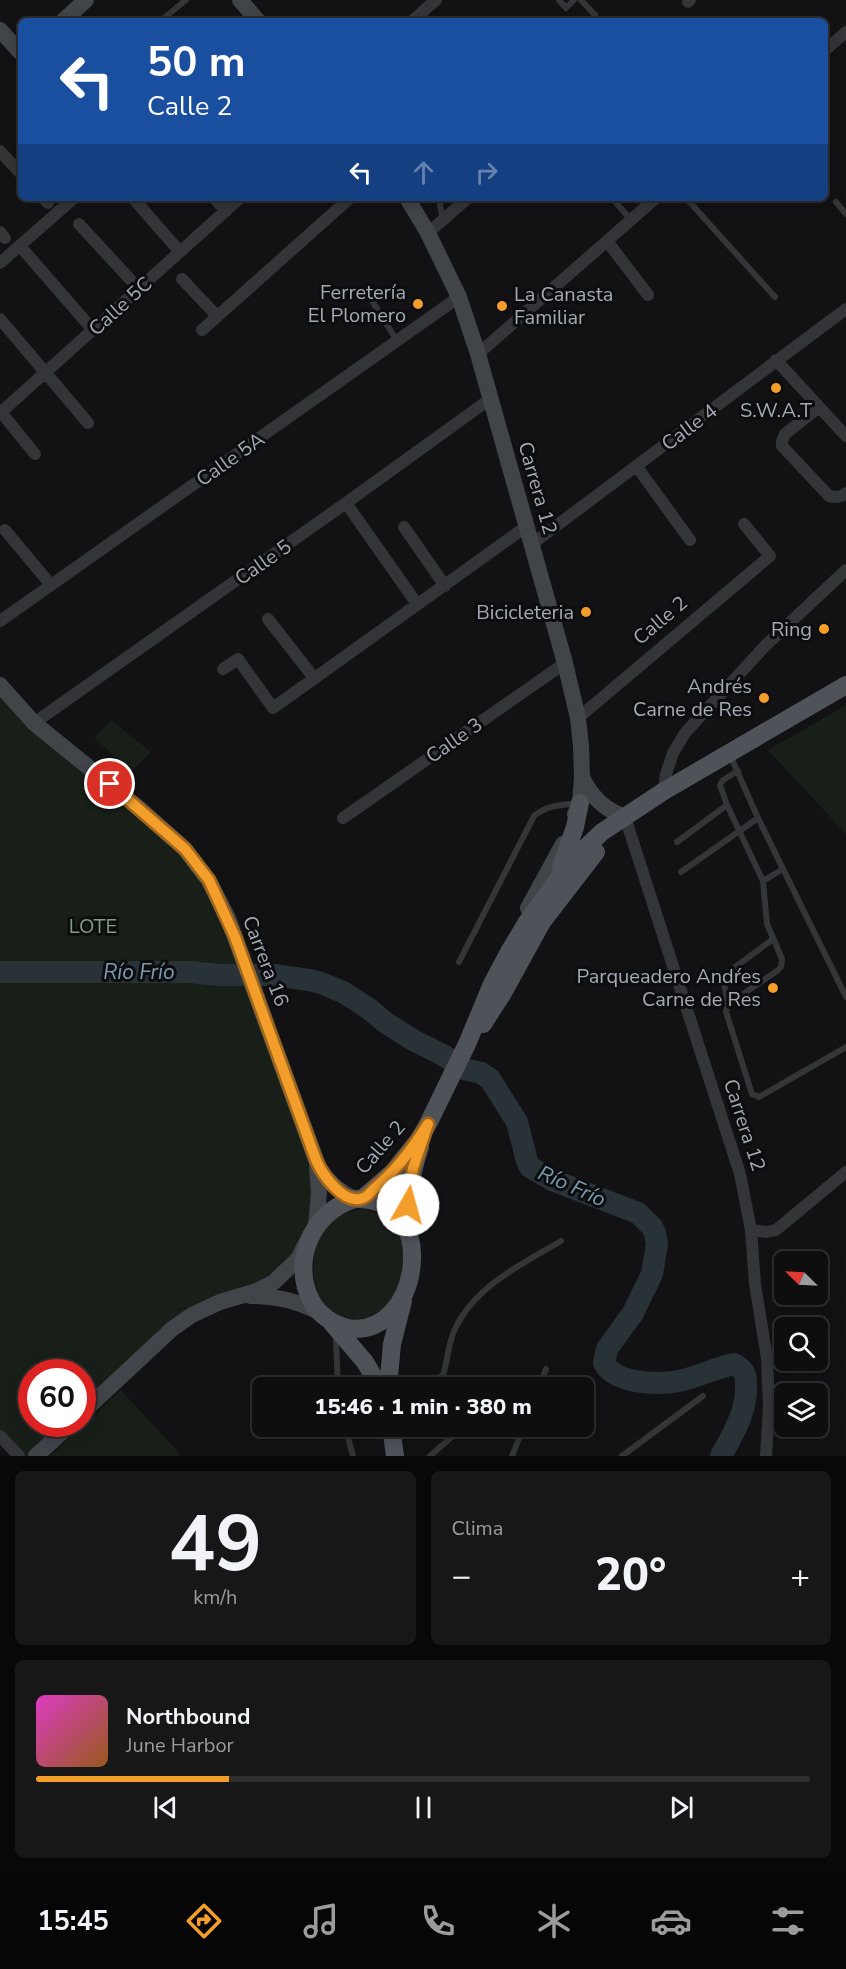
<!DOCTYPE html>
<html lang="es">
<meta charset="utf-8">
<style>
body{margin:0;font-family:"Nunito Sans",sans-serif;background:#171718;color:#f1f3f6;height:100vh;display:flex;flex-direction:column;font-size:22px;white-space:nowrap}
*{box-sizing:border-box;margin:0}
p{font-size:20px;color:#9b9c9e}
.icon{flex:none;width:33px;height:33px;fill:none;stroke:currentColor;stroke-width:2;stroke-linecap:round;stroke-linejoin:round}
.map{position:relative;height:1456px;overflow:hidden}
.panel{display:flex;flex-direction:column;gap:15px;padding:15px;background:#080808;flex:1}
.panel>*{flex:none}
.top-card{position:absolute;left:18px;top:18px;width:810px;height:183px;border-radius:9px;box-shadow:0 3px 15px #0003,0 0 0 2px #2e2e2f;background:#1a4fa0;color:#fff;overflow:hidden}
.needle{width:39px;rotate:294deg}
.controls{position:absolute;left:774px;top:1251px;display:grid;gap:12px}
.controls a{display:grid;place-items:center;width:54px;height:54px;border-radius:9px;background:#0e0e0f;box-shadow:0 3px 15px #0003,0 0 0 2px #2e2e2f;font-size:30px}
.speed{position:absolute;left:18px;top:1359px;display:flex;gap:12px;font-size:30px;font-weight:700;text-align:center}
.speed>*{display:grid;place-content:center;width:78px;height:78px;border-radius:50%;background:#0e0e0f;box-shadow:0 3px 15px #0003,0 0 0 2px #2e2e2f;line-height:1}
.speed .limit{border:9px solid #d22;background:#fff;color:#111}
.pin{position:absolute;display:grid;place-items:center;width:51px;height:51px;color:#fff;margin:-26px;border:3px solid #fff;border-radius:50%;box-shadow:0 2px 6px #0007}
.me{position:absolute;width:66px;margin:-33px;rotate:7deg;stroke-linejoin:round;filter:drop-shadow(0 0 4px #0008)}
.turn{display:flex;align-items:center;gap:21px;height:126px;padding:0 30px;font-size:27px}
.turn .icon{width:78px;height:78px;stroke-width:2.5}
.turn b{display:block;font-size:42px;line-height:51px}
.lanes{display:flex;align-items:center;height:57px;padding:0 30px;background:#0003;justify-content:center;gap:30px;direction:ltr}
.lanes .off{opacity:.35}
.big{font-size:45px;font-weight:800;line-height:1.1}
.panel .card{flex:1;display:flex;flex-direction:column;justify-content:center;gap:9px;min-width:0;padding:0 21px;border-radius:9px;background:#171718}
.panel .dial{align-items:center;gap:0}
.dial b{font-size:78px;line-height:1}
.song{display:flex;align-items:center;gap:18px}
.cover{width:72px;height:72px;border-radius:9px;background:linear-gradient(135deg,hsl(310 70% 55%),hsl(30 70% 35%))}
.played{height:6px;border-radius:3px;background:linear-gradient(90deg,#f39d2b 25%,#2e2e2f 25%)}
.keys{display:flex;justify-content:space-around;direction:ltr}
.heat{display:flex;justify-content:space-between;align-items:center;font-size:33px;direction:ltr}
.panel .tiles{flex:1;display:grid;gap:15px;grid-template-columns:1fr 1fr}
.card:last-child{grid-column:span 2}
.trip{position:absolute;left:252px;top:1377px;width:342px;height:60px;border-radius:9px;background:#0e0e0f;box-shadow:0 3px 15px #0003,0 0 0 2px #2e2e2f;font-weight:800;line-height:60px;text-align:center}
.tab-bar{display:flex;height:96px;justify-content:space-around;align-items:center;background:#060606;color:#9b9c9e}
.tab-bar .icon{width:42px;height:42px}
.tab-bar .current{color:#f39d2b}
.tab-bar b{font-size:27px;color:#f1f3f6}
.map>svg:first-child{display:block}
</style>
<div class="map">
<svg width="846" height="1456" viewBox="0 0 846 1456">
<rect width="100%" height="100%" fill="#121214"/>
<!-- green -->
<path fill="#181f19" d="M0,685l209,196 107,279 3,42 -34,71 -93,42 -109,98 -1,-41h-50v52h39l-35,32h-17l-19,-20z
M846,705v129l-78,-84z
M111,720l40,32 -19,19 -38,-33z
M364,1209c6,2 13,3 18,6 47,28 12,128 -44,100 -11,-6 -18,-15 -22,-28 -6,-21 -1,-54 18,-68 9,-6 20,-8 30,-10z
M121,1390l59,64 -2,2h-128z"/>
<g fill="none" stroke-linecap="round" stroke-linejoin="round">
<!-- river -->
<path stroke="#293237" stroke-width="22" d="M0,972h189l31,3h54l35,5 12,3 22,9 25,16 18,15 27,17 30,15 21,14 17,4 9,6 27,43 10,39 3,6 22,13 86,33 14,14 3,6 2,11 -5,30 -19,39 -26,36 -3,14c11,21 54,22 75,18 19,-4 36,-13 55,-17 3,2 6,3 8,6 4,3 4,9 4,13 2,27 -13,51 -25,73"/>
<!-- lane -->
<path stroke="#333539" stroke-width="6" d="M559,0l7,8 8,-8
M581,0l14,15
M164,18l22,-18
M442,198l-2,7 3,14
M612,198l19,22
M686,198l89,99
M836,202l10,12
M366,291l31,50
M730,755l28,63 88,179
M738,771l-15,9 -3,5 7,20 36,76 4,43 15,35 -1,8 -4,4 -44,30 -5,4 -2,7 26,82 7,3 87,-50
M677,842l50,-37
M681,872l77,-54
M763,881l20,-12
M459,962l75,-146c13,-11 28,-11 45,-13
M728,1005l-5,-26 3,-5 47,-35
M336,1341l2,47
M422,1388l21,-13c5,-15 5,-32 12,-46 20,-43 67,-65 106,-88
M539,1388l7,-19
M345,1426l8,30
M430,1456l34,-30
M512,1456l12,-30
M622,1456l81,-60"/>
<!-- street -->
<path stroke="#333539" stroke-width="12" d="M688,2l2,-2
M412,21l24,-21
M825,50l21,-18
M0,151l21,23
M43,198l5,5
M133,198l47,54
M214,198l12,13
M79,224l60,65
M0,232l5,6
M428,233l40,-35
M607,241l41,54
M20,246l73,84
M0,263l74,-65
M182,279l35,37
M0,319l88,104
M202,330l148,-132
M478,354l178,-156
M776,360l70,76
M819,407l-34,27 -3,7v5l47,50c7,1 11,2 17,-3
M0,411l35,43
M0,413l240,-215
M637,467l53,73
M346,503l71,101
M404,527l41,59
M5,530l46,55
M532,544l314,-235
M268,619l46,59
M0,621l459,-324
M223,669l15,-10 35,49 254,-182
M578,718l192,-162 -26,-32
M34,723l312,-220 144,-104
M664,791l2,-17 7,-21 12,-20 80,-87 81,-76
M625,817l115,357 11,56 4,54 12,74 2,48 -3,50
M343,818l222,-155
M751,1230l16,2 9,-2 70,-58
M0,1436l19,20"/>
<!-- secondary -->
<path stroke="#414449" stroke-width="16" d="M240,0l18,21
M63,21l23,-21
M0,30l21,23
M407,198l21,35 31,64 19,57 87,309 13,55 3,28 1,31 -2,26 -5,11
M0,685l34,38 106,86 45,40 24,32 19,37 91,250c9,14 20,24 36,31
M582,777c9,20 23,33 43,40
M528,908l35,-64
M316,1226l3,-34 -2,-25
M251,1296c26,0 47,5 70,17
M82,1413l90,-84 20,-14 28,-13 37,-11 17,-9 24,-23 8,-16
M36,1456l35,-32"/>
<!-- primary -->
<path stroke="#4f5258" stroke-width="18" d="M561,867l14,-40 5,-24
M483,1024l20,-31 39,-71 54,-70
M363,1198l30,-26 25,-31 10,-17 39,-80 25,-60 17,-32 18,-30 37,-51 18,-20 20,-19 62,-41 182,-106
M355,1199c89,-2 64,141 -7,129 -14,-3 -29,-13 -36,-26 -22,-40 0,-91 43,-103z
M409,1232c-1,-31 1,-56 11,-85
M331,1322l34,40 15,26
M388,1388l4,-44 11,-43
M391,1426l4,30"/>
</g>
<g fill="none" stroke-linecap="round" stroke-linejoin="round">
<!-- route casing -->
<g stroke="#9e661c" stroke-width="15">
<path id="route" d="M110,784l75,65 24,31 26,57 81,223c6,14 28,46 47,38 4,-1 8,-6 11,-9 22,-18 39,-41 54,-65l-15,44 -5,37"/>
</g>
<!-- route -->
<use href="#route" stroke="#f39d2b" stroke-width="10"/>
</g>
<!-- markers -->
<g fill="#f39d2b" stroke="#0d0d0f" stroke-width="2">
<circle cx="418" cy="304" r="6"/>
<circle cx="502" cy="306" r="6"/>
<circle cx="776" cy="388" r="6"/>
<circle cx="586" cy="612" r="6"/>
<circle cx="824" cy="629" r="6"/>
<circle cx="764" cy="698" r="6"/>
<circle cx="773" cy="988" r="6"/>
</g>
<g text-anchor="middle" stroke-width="6" stroke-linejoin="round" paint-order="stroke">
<!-- poi labels -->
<g font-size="20" fill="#a3aab4" stroke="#0d0d0f" text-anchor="end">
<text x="406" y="299">Ferretería<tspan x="406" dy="23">El Plomero</tspan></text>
<text x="514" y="301" text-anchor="start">La Canasta<tspan x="514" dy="23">Familiar</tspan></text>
<text x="776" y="417" text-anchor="middle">S.W.A.T</text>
<text x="574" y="619">Bicicleteria</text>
<text x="812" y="636">Ring</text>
<text x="752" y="693">Andrés<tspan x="752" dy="23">Carne de Res</tspan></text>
<text x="761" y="983">Parqueadero Andŕes<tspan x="761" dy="23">Carne de Res</tspan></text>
</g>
<!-- street labels -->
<g font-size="20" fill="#a3aab4" stroke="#0d0d0f">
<text transform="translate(120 306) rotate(-42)" y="7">Calle 5C</text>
<text transform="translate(689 427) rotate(-37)" y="7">Calle 4</text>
<text transform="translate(230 459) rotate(-35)" y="7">Calle 5A</text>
<text transform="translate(538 488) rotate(74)" y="7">Carrera 12</text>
<text transform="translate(263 562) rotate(-35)" y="7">Calle 5</text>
<text transform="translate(660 620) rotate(-40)" y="7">Calle 2</text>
<text transform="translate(454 740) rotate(-35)" y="7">Calle 3</text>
<text transform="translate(266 961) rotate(69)" y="7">Carrera 16</text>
<text transform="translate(745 1125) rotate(72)" y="7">Carrera 12</text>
<text transform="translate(380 1147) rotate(-49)" y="7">Calle 2</text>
</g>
<!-- park labels -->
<g font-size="20" fill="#7ba07a" stroke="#0d0d0f">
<text x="93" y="933">LOTE</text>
</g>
<!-- water labels -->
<g font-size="21" font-style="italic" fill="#7a9cb0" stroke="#0d0d0f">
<text x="139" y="979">Río Frío</text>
<text transform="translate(572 1186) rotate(24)" y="7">Río Frío</text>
</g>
</g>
</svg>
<div class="controls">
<a><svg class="needle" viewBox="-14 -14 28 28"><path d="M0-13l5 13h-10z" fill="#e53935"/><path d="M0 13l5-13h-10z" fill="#9b9c9e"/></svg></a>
<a><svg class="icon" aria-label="search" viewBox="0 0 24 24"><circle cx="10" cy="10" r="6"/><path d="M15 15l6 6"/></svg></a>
<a><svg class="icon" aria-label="layers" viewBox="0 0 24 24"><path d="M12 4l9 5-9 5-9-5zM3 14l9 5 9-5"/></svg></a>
</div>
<div class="speed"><div class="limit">60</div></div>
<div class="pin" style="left:110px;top:784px;background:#d93025"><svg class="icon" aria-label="arrive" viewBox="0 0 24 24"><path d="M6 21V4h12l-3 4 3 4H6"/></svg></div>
<svg class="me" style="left:408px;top:1205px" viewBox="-20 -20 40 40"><circle r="19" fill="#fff"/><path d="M0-13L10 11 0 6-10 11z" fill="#f39d2b"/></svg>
<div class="trip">15:46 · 1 min · 380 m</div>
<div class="top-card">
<div class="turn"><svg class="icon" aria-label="left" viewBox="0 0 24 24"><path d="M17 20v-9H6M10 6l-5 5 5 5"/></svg><div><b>50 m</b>Calle 2</div></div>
<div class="lanes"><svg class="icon" aria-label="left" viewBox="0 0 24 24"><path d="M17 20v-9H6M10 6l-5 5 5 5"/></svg><svg class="icon off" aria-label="ahead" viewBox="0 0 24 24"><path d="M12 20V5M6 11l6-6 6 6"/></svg><svg class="icon off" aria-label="right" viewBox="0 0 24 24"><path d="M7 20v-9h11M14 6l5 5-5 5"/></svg></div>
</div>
</div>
<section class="panel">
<div class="tiles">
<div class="card dial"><b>49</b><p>km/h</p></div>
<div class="card"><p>Clima</p>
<div class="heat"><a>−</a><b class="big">20°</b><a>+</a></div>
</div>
<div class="card">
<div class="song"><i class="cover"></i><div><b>Northbound</b><p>June Harbor</p></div></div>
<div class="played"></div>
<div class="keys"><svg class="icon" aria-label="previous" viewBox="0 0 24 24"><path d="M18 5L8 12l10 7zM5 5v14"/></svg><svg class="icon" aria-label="pause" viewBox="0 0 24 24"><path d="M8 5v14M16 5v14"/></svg><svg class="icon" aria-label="next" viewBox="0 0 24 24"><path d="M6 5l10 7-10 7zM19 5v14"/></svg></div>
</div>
</div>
</section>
<nav class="tab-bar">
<b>15:45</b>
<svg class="icon current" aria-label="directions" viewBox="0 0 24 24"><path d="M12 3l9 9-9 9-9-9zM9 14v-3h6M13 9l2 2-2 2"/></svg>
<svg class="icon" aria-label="music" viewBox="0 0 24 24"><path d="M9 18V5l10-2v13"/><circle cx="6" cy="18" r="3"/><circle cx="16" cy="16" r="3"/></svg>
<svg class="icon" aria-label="phone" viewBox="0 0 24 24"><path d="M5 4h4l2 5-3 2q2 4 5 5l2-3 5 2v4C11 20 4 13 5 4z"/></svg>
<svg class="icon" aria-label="climate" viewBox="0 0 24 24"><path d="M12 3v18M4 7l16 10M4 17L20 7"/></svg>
<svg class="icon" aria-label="car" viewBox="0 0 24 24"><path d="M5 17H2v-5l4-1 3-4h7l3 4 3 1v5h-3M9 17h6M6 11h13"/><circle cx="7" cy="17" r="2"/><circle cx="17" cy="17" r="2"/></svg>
<svg class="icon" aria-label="filters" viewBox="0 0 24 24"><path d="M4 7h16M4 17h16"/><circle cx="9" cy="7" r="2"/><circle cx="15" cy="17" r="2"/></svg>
</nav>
